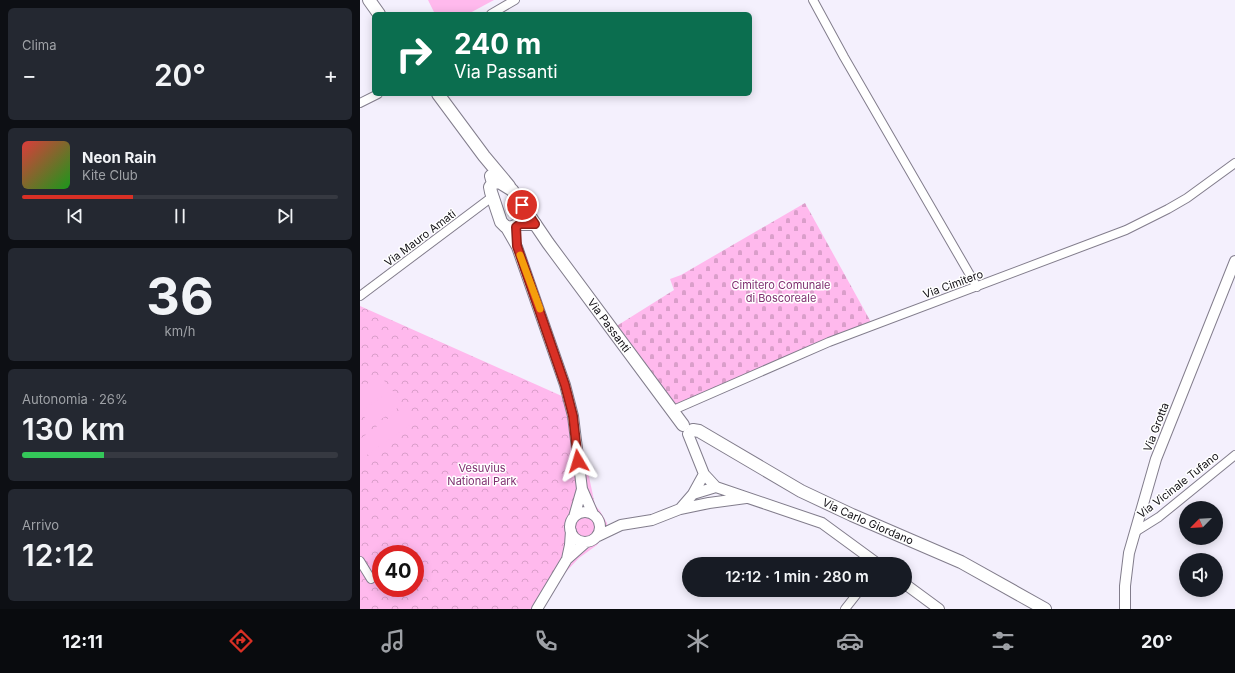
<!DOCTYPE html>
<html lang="it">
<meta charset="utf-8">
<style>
body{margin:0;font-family:Inter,sans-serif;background:#242831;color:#f1f3f6;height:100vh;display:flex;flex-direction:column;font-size:15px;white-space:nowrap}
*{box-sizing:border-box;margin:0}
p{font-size:13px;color:#9ea1a6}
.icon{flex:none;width:22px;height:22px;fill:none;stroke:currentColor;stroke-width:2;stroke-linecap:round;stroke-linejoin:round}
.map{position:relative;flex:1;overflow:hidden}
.panel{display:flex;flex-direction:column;gap:8px;padding:8px;background:#0d0f14;width:360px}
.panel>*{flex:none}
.top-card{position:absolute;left:12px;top:12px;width:380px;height:84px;border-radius:6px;box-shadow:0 2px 10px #0003;background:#0b6e4f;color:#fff;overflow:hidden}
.needle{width:26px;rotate:246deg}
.fabs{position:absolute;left:819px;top:501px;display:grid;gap:8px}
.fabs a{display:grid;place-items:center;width:44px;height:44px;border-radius:50%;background:#171b24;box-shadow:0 2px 10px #0003;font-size:20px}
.speed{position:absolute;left:12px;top:545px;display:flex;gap:8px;font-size:20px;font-weight:700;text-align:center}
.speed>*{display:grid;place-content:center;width:52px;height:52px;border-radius:50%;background:#171b24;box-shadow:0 2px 10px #0003;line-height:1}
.speed .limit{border:6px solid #d22;background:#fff;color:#111}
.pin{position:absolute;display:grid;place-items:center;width:34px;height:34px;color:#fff;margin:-17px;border:2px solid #fff;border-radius:50%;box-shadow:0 1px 4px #0007}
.me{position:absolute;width:44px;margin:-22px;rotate:353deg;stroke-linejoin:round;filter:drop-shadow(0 0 3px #0008)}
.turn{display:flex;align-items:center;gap:14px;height:84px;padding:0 16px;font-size:18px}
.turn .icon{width:52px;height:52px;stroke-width:2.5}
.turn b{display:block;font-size:28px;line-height:34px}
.big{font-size:30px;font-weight:600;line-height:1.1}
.panel .card{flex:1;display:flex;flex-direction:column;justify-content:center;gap:6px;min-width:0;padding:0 14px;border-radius:6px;background:#242831}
.panel .dial{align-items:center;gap:0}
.dial b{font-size:52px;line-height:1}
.song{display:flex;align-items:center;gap:12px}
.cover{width:48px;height:48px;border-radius:6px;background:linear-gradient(135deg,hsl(0 70% 55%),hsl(120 70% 35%))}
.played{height:4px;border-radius:2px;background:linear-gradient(90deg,#d93025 35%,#363941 35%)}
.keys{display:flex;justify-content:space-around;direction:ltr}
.heat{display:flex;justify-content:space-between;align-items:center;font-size:22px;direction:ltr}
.charge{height:6px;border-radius:3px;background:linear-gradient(90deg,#34c759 26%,#363941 0)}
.trip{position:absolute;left:322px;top:557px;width:230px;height:40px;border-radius:20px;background:#171b24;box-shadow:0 2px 10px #0003;font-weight:600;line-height:40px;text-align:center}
.tab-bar{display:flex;height:64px;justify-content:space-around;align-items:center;background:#090b0e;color:#9ea1a6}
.tab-bar .icon{width:28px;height:28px}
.tab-bar .on{color:#d93025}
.tab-bar b{font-size:18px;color:#f1f3f6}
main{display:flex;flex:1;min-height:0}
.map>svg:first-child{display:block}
</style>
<main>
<section class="panel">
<div class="card"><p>Clima</p>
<div class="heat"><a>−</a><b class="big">20°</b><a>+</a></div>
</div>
<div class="card">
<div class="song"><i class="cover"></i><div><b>Neon Rain</b><p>Kite Club</p></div></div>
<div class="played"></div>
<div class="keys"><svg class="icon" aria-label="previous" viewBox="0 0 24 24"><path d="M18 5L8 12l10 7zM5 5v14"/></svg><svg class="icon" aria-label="pause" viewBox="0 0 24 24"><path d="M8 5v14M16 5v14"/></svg><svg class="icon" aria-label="next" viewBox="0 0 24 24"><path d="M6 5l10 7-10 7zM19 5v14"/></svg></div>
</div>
<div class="card dial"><b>36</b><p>km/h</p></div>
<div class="card"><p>Autonomia · 26%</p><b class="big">130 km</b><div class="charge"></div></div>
<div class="card"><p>Arrivo</p><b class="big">12:12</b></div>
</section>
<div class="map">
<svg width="875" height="609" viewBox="0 0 875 609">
<defs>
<pattern id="cemetery-stones" width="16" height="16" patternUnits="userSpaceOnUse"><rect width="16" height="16" fill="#ffb9ed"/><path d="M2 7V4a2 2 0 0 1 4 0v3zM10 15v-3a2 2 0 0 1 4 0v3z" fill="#da9eca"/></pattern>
<pattern id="park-crowns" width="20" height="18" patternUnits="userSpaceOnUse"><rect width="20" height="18" fill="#ffb9ed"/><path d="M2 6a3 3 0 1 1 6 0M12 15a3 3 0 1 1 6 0" fill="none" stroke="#da9eca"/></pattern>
</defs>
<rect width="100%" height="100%" fill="#f4f0fd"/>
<!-- cemetery -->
<path fill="url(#cemetery-stones)" d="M445,203l67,121 -198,84 -59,-81 59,-37 -4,-11 11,-4z"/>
<!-- park -->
<path fill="url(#park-crowns)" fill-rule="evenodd" d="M0,306l213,95 22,104 5,6 7,12v9l-10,13 -18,13 -17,18 -19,33h-183zM21,554h34v34h-34z"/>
<!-- pitch -->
<path fill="#ffb9ed" d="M68,0h66l-26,14h-33z
M20,375l11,15 -31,21v-22z
M32,390l10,15 -31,21 -10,-14z
M43,408l10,15 -30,21 -10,-15z
M11,431l10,14 -21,15v-21z"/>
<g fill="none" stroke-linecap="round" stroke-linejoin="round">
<!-- minor casing -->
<g stroke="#827d8c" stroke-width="10">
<path id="minor" d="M453,0l31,57 133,230
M131,14l24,-14
M0,103l18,-9
M0,296l132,-99
M311,411l158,-69 297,-112 42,-21 19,-11 48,-35
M775,532l24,-15 76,-62
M0,561l11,18
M485,609l15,-19"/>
</g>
<!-- tertiary casing -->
<g stroke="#827d8c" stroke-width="12">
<path id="tertiary" d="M145,226l12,21 48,138 8,31 9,73 11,25
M328,434l16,40 12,13
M333,494l23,-7 106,36 56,41
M320,509l13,-15 11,-20
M210 527a15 15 0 1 1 30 0a15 15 0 1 1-30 0Z
M214,517l8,-28
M238,536l23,-11 31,-5 28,-11 29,-6 37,-5
M207,559l3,-14 1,-14
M545,584l34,25
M177,609l30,-50 18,-16
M765,609v-23l4,-33 27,-94 79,-198"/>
</g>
<!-- secondary casing -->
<g stroke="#827d8c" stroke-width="14">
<g id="secondary">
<path d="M9,0l10,14"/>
<path d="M78,94l46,62 25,30"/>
<path d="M131,176l2,7 -3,4 1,5 10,30 4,4 5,2 10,-4h15"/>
<path id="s1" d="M133,183l6,-1 13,8 36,53 135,182"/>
<path id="s2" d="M333,430l6,1 102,60 51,24 109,47 84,47"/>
</g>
</g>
<!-- minor -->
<use href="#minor" stroke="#fff" stroke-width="8"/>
<!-- tertiary -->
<use href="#tertiary" stroke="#fff" stroke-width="10"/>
<!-- secondary -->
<use href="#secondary" stroke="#fff" stroke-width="12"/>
</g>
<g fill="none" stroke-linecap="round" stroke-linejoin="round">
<!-- route casing -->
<g stroke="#8d1f18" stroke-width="10">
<path id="route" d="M162,205l13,19h-15l-4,3 1,19 48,139 8,31 5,45"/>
</g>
<!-- route -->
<use href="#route" stroke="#d93025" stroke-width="7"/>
<!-- slow -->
<path stroke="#f59e0b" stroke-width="7" d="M160,255l20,54"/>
</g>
<g text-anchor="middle" stroke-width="3" stroke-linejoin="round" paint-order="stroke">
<!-- street labels -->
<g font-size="11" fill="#110f14" stroke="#fff">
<text transform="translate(60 238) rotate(-37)" y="4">Via Mauro Amati</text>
<text transform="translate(593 284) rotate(-20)" y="4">Via Cimitero</text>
<text dy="4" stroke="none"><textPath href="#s1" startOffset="188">Via Passanti</textPath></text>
<text transform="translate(796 427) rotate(-69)" y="4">Via Grotta</text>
<text transform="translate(818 485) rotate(-38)" y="4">Via Vicinale Tufano</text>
<text dy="4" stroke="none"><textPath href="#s2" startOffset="198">Via Carlo Giordano</textPath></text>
</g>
<!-- park labels -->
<g font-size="11" fill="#7e2f6f" stroke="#fff">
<text x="421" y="289">Cimitero Comunale<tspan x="421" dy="13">di Boscoreale</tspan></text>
<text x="122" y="472">Vesuvius<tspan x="122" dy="13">National Park</tspan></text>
</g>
</g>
</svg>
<div class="fabs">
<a><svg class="needle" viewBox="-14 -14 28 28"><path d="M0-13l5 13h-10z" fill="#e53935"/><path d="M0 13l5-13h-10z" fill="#9ea1a6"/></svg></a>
<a><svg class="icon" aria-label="sound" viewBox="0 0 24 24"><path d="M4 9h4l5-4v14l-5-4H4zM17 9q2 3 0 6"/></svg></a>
</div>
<div class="speed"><div class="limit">40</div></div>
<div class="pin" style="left:162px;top:205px;background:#d93025"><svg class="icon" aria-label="arrive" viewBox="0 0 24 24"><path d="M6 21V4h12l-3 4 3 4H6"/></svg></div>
<svg class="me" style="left:218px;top:461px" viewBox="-20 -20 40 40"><path d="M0-17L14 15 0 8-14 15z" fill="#d93025" stroke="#fff" stroke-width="4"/></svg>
<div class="trip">12:12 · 1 min · 280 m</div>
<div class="top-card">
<div class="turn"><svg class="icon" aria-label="right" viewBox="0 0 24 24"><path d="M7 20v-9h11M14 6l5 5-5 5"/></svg><div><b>240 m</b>Via Passanti</div></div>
</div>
</div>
</main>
<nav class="tab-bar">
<b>12:11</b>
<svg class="icon on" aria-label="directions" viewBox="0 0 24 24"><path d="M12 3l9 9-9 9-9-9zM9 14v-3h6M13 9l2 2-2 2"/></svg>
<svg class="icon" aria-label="music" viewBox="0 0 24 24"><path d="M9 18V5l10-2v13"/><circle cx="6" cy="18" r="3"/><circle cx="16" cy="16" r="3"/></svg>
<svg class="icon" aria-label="phone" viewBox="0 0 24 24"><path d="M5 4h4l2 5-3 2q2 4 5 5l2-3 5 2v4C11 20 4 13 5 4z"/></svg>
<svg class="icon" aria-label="climate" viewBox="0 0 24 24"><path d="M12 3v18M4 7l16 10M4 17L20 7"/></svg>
<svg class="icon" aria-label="car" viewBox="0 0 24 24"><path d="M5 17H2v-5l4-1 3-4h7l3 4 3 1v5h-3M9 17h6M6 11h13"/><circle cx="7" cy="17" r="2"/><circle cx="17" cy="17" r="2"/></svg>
<svg class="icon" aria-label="filters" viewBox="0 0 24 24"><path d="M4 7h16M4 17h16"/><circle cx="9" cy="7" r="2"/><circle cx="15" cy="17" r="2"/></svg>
<b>20°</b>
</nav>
